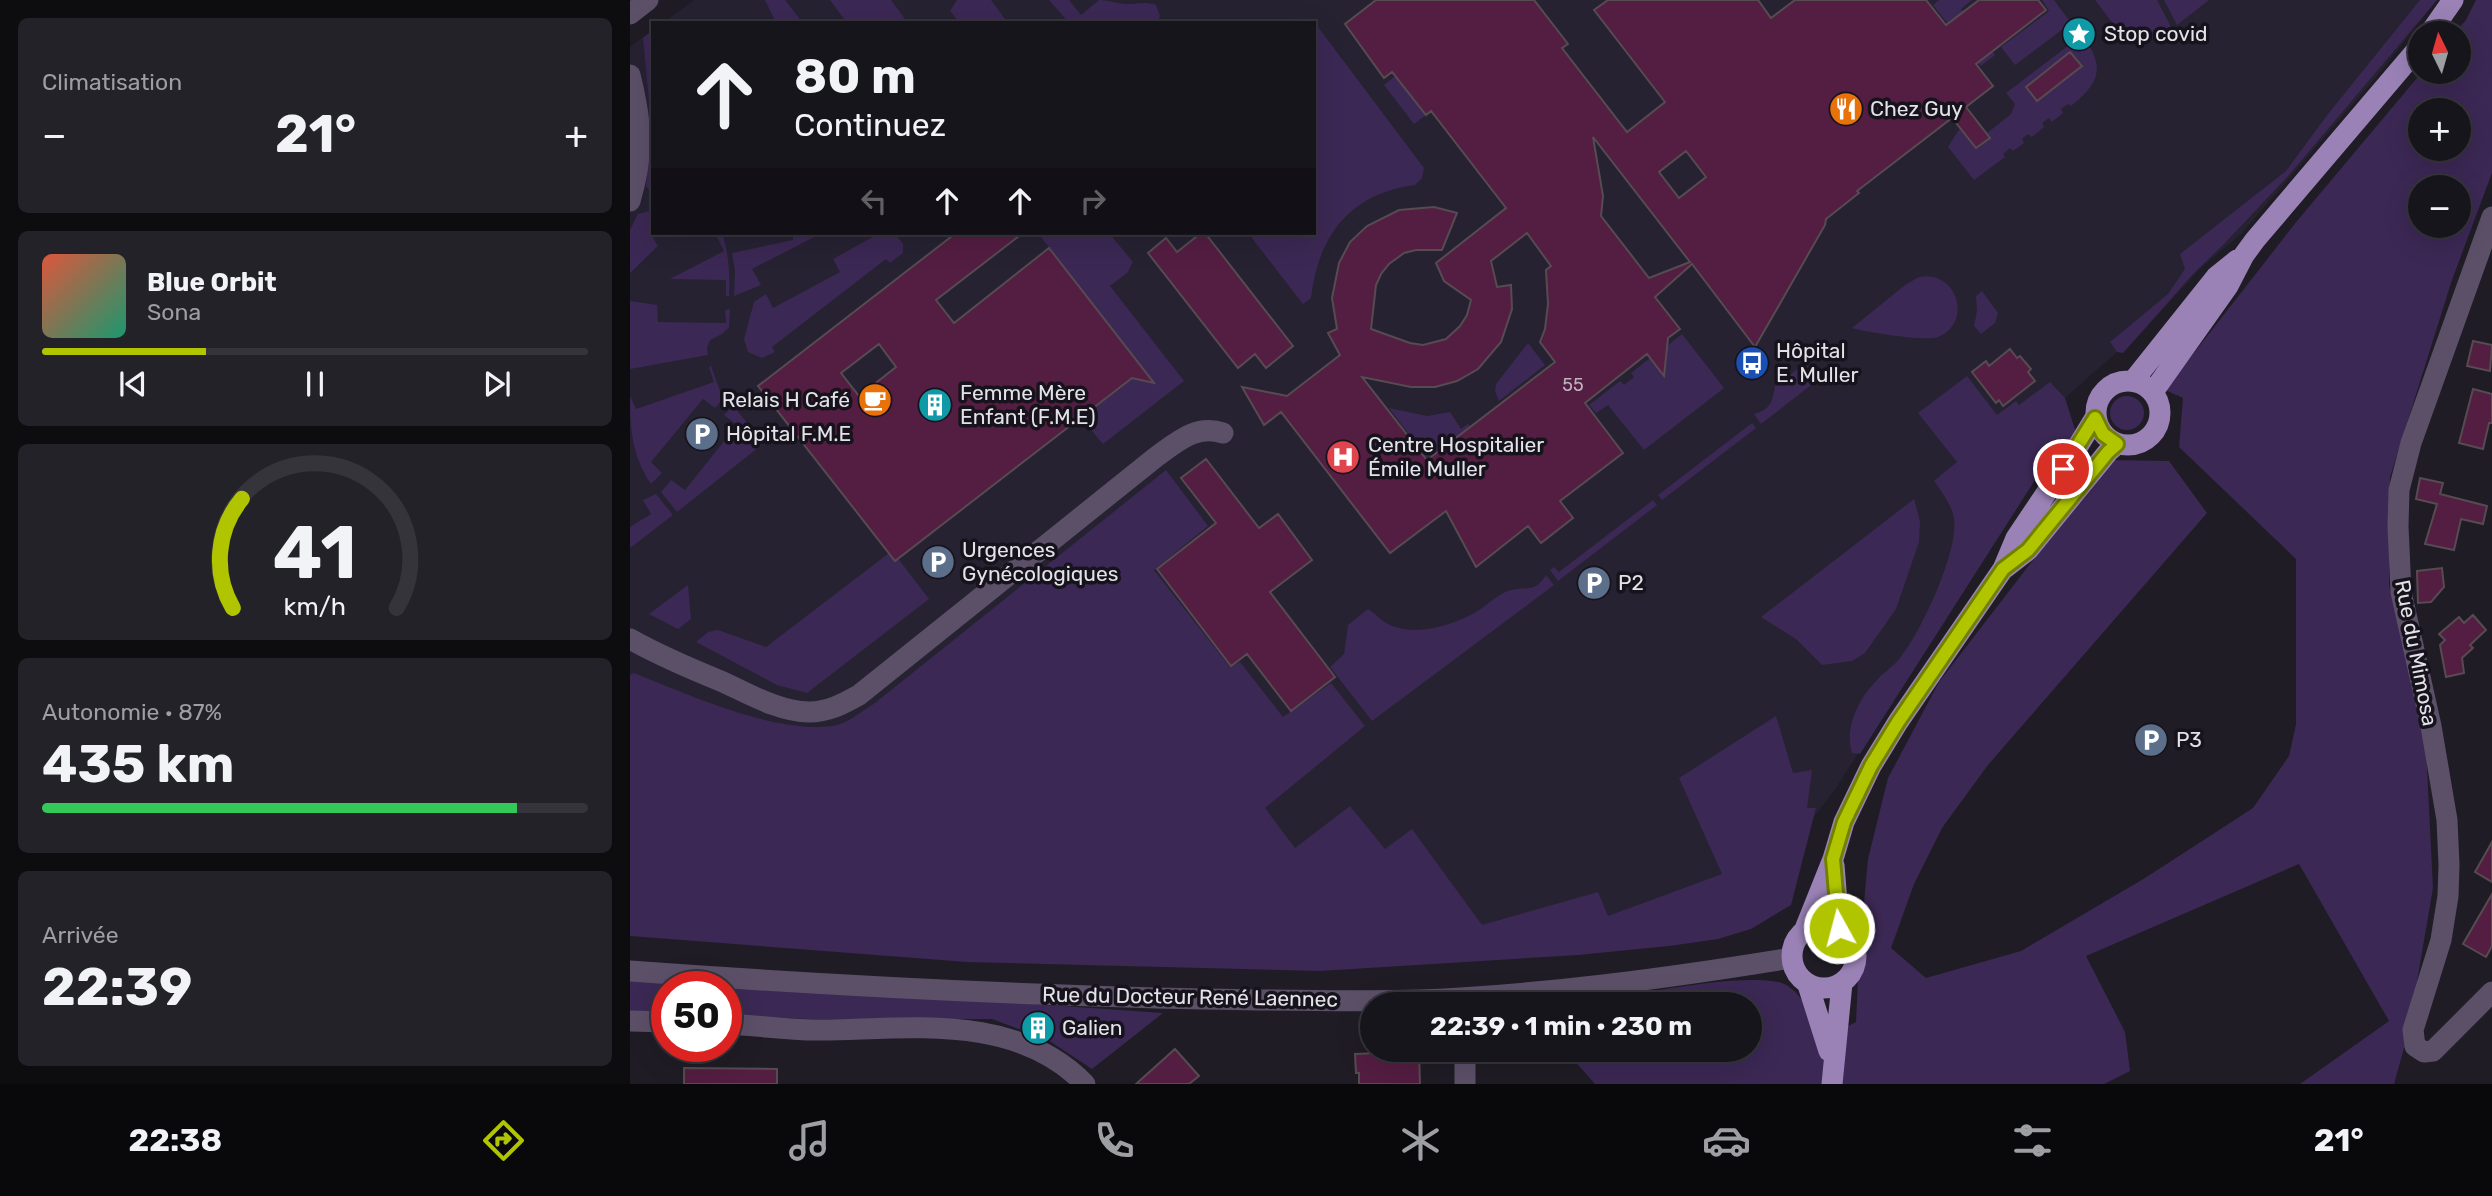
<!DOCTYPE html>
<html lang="fr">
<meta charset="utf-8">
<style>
body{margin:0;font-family:Rubik,sans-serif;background:#242229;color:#f1f3f6;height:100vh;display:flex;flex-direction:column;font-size:26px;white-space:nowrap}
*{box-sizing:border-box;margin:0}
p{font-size:23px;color:#9e9fa3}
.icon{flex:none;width:38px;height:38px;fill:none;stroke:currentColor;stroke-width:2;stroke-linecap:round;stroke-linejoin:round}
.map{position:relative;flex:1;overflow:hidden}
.details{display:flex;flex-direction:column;gap:18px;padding:18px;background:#0d0c0f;width:630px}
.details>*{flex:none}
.top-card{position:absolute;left:21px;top:21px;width:665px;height:214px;border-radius:0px;box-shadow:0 7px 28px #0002,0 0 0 2px #36343b;background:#17151c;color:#f1f3f6;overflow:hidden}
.needle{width:46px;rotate:355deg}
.tools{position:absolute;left:1778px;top:21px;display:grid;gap:14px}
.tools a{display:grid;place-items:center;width:63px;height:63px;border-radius:50%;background:#17151c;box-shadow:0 7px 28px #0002,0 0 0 2px #36343b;font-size:35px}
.speed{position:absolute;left:21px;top:971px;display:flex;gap:14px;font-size:35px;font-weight:700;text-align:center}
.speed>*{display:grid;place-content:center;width:91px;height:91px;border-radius:50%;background:#17151c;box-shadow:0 7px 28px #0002,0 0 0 2px #36343b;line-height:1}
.speed .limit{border:10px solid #d22;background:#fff;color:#111}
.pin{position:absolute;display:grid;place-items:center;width:60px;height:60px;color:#fff;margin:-30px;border:4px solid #fff;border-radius:50%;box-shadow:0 2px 7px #0007}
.me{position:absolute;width:77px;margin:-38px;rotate:353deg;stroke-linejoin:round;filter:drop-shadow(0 0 5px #0008)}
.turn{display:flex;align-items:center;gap:24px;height:147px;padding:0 28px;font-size:32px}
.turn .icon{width:91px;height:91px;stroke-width:2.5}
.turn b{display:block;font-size:49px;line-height:60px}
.lanes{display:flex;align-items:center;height:66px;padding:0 28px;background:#0003;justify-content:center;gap:35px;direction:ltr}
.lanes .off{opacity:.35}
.big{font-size:52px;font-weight:700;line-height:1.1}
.details .card{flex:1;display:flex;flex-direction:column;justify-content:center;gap:10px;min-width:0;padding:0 24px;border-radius:10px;background:#242229}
.details .dial{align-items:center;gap:0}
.dial svg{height:182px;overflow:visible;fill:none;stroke:#36343b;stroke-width:7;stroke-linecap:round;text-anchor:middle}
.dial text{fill:#f1f3f6;stroke:none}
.song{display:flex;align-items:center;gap:21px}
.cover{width:84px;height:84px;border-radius:10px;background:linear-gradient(135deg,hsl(10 70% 55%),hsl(160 70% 35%))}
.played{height:7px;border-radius:4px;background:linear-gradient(90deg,#b0c500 30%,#36343b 30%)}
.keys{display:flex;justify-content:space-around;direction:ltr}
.heat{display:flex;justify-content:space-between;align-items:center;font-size:38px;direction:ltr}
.charge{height:10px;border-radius:5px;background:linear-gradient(90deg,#34c759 87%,#36343b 0)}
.trip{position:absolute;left:730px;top:992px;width:402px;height:70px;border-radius:35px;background:#17151c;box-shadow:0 7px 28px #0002,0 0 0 2px #36343b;font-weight:700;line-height:70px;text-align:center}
.dock{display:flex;height:112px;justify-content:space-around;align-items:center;background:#09080b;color:#9e9fa3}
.dock .icon{width:49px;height:49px}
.dock .active{color:#b0c500}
.dock b{font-size:32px;color:#f1f3f6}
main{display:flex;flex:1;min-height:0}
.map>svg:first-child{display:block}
</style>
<main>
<section class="details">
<div class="card"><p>Climatisation</p>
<div class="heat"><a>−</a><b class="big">21°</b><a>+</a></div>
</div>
<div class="card">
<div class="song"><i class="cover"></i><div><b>Blue Orbit</b><p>Sona</p></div></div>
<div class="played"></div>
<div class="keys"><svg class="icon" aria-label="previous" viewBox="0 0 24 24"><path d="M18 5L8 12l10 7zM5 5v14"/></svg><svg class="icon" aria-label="pause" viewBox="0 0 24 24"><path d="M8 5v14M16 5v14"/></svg><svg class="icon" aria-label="next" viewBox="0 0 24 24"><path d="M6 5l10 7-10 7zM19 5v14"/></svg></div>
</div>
<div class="card dial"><svg viewBox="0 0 100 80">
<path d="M14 69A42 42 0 1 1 86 69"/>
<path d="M14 69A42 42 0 0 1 18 21" stroke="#b0c500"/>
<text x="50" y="56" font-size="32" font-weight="700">41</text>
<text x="50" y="72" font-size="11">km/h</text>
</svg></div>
<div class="card"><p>Autonomie · 87%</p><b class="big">435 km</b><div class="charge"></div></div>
<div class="card"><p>Arrivée</p><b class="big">22:39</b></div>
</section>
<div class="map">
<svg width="1862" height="1084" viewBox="0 0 1862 1084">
<rect width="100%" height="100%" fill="#1f1c25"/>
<!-- medical -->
<path fill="#262232" d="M64,0h1743l-60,76 -136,158 -40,34 -78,85 -6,-1 -52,46 11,35 -41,47 -201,311 -44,56 -160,71 -226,21 -774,-81v-811l23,-17v203h661v-210h-651z"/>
<!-- green -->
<path fill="#3b2854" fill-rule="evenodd" d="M135,0h20l18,23h-27z
M200,0h61l17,23h-61z
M327,0h34l17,23h-48l-10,-12z
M419,0h20l12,15 18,-15c10,0 18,4 28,4 11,0 19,-3 29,1l4,11 -3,7h-88z
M1309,0h33l-11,9 34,46 -14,11 -48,-61z
M1412,0h12l17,23 -56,42 -14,-18 48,-36z
M1465,0h62l15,29c-17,11 -28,13 -48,9z
M1534,0h45l-32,25z
M1790,0h17l-148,175 -64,68 -33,32 -69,78 -6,-1 -7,-10 58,-48 17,-25 -5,-15 106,-83 42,-57z
M1846,0h16v173l-40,107 -62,197 -1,108 36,143 8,160 -25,146 -14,50h-94l89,-63 -90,-157 -213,92 39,76 5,39 -26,13h-509l-30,-34h185v-46h-170c37,-6 180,-37 208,-18 19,13 24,35 29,56l39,-20 3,-66 9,-97 20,-81 51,-96 171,-222 59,1 38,52 -219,252 -46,63 -28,56 -23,64 35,30 95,-27 124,-73 108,-70 36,-52 7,-32v-165l-117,-112 4,-49 -18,-8 132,-169 125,-149h37v-39h-5l12,-13zM1790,110h39v39h-39zM1790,187h39v39h-39z
M685,23l109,145 -2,10 -7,7c-64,8 -97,50 -104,113l-8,6 -55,-71h66z
M23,30v165l-7,-9 5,-64 -8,-84z
M1452,35c24,32 18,48 -11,71l-3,-2 -7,5 2,4 -11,9 -3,-4 -7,5 2,4 -12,10 -4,-3 -6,5 2,4 -11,8 -3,-3 -7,6 2,3 -31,23 -26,-33 10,-16 6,-5 4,5 11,-8 8,10 24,-19 4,-10 -9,-11z
M765,76l31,39 -12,9 -30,-39z
M23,210v21l-3,2 8,13 -28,27v-43l8,-16z
M85,233h7c7,21 8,41 7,63h-3v-16l-56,-1 54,-28z
M192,233l-70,36 9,16 -27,11 1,-25 -3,-18 61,-13v-6z
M250,233l16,2 7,9v9l-13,10 -4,-4 -114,88 3,5 -13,6 -14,-6 -4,-13 10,-37 12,-8 7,14 67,-36 -7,-13z
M408,233h71l24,29 -6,11 -17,13 74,95 -81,63 -22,-26 62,-49z
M1289,277c39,-7 54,46 19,60 -12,5 -72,-5 -86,-9l53,-43z
M1352,291l16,22 -3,10 -14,11 -7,-8 3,-15 -1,-15z
M0,301l27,4 1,17 68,1 -1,-13 5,-1 -1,18 -7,7 -12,6 -3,8 1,7 -78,14z
M1052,334l42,54 -80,62 -36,-45 -12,8 -7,-8 31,-24 4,4 10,-8 -3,-4 19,-15 14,17 3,-29z
M898,343l17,22 -46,36 -4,-10 1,-7z
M1173,365l9,1 9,9 -2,4 -58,45 -7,-10c17,-5 18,-12 21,-28z
M81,366l12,33 -8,9 -12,-9 -52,63 11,11 -11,11c-19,-28 -21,-55 -21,-88l6,13 78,-27 -5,-15z
M1337,376l30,39 19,-14 3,4 31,-23 15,16 11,35 -41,47 -175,274 -8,-1c-8,-26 7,-55 25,-73 7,-8 17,-14 23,-22 21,-26 59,-107 54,-140 -3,-14 -12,-26 -20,-37l23,-19 -39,-49z
M1480 413a17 17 0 1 1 34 0a17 17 0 1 1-34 0Z
M103,406l31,37 -87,69 -16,-20 10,-12 14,10 52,-65 -13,-10z
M759,408l38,8 23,-4 11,17 7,-5 3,3 -44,31z
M1122,423l4,5 -94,72 -4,-5z
M536,470l42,56 -54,44 76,97 10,-5 43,55 48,-34 34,43 -100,82 30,40 55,-42 35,43 27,-20 70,96 116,-33 10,24 114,-42 -43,-96 97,-62 17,57 19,-3 -5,38h9l-25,97 -40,24 -33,10 -49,7 -91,9 -258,16 -353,-9 -337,-26v-261l4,-2c53,21 141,61 198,53 14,-1 31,-16 43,-23z
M26,494l17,21 -43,33v-21l21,-13 -8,-14z
M1284,499l6,22 -1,21 -23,67 -31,44 -13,8 -30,4 -26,-26 -35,-22z
M1023,500l4,5 -99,76 -8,-11 4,-3 5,5z
M259,553l6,8 3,-2 2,2 29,38 -122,94 -30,-8 -81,-43 12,-10 10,-2 48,17z
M916,575l8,10 -182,136 -42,-54 14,-13 4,-29 20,-16c6,4 12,10 18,14 27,15 65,3 90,-11 10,-6 21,-17 32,-21 16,-6 26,4 38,-16z
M58,585l3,34 -13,10 -29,-15z
M0,976l533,37 -71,56 -44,-29 -56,-21h-185l-81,-3v-29h-59v26l-37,-1z"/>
<!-- building -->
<path fill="#541d42" stroke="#564b51" stroke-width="2" fill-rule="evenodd" d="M746,0h158l34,44 -6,4 65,84 38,-30 -71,-92 14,-10h150l13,18 24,-18h131l20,25 33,-25h59l8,10 -70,54 17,22 -27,21 24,31 -14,10 -24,-30 -95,73 2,2 -33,26 -1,6 -70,122 -63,-83 -37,33 25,32 -12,9 -4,38 -17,-22 -62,49 38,50 -63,48 13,17 -32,25 -13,-17 -52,41 -30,-56 -56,42 -109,-141 -17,13 -22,-38 45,9 53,-41 -12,-22 9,-4 -5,-31 7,-35 11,-21 17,-16 32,-16 35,-3 23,6 -15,37h-26l-12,3 -15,11 -8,10 -5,11 -5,44 39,14 13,2 23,-6 14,-13 7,-11 4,-15 -27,-19 -8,-18 70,-55 -75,-97 -5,4 -34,-43 -8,6 -39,-54zM963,137l97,125 -41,16 -48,-62 2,-20zM1056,151l20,26 -27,21 -20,-26zM897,233l24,33 -5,4 2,34 -3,25 -5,13 15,20 -128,98 -65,-83 49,10h24l22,-6 21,-12 23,-27 11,-33 -1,-24 -14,2 -6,-26z
M1440,52l12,14 -45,35 -11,-14z
M326,233h67l-87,67 18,23 95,-75 105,135 -22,-5 -237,183 -137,-175zM249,344l17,23 -37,29 -18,-23z
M571,233h4l88,113 -27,22 -11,-14 -17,14 -90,-115 18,-15 11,14z
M1843,341l19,4 -2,26 -23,-5z
M1380,349l7,9 3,-2 11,13 -3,3 7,9 -32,25 -4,-6 -3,3 -24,-31 14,-11 3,5z
M1843,389l19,5v29h-3l-6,26 -24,-6z
M576,459l53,69 19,-14 34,46 -42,32 65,85 -44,34 -44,-57 -16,12 -74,-97 59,-46 -35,-45z
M1790,478l23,5 -3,11 47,12 -4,18 -22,-5 -7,31 -29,-6 12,-40 -21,-5z
M1812,568l2,19 -13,15 -13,1 -1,-32z
M1843,615l13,15 -16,15 3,3 -11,10 2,15 -18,4 -6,-32 5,-5 -6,-6 20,-17 5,6z
M1862,842v40l-17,-10z
M1862,894v52l-6,11 -23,-13z
M545,1049l24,27 -10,8h-53z
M751,1050h38l1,34h-61v-11h-3l-1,-19 26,-1z
M54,1068l93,1v15h-93z"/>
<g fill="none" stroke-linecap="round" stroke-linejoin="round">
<!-- minor -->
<path stroke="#5c5069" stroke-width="21" d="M0,14l18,-14
M0,75c12,48 14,79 0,126
M1862,217l-81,226 -12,47 -1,36 3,66 30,134 16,94 2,45 -1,31 -7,44 -28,90 2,16 9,6 9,-1 59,-59
M0,639c30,17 61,30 93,43 26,12 57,30 86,30 19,0 34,-8 50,-17l297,-238c21,-15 40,-33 67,-24
M0,971c191,14 381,24 573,28 72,1 144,3 216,1 124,-5 249,-22 372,-42
M0,1021l37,1
M96,1024c32,1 64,7 96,6 90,-1 194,-17 263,54
M835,1084v-34"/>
<!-- major -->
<path stroke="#9a82b6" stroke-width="21" d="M1800,33l23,-33
M1466 413a32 32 0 1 1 64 0a32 32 0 1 1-64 0Z
M1503,381l83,-104 21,-17
M1523,392l75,-106 16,-31 11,-15 165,-194
M1375,568l23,-18 80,-98 9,-8
M1204,865l5,62
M1162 956a32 32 0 1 1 64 0a32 32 0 1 1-64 0Z
M1175,929l28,-70 11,-37 27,-56 27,-44 105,-153 13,-31 62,-92 17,-28
M1178,985l21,66
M1202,1084l10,-101"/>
</g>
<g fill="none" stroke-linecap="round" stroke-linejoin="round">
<!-- route casing -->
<g stroke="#728000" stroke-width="18">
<path id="route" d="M1209,928l-6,-69 11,-37 27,-56 27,-44 105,-153 25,-19 80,-98 9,-8 -14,-10 -8,-16 -32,51"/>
</g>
<!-- route -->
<use href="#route" stroke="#b0c500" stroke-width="12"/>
</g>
<!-- icons -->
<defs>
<g id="sight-disc" transform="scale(1.75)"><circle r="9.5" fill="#0f9aa8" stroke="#16131c"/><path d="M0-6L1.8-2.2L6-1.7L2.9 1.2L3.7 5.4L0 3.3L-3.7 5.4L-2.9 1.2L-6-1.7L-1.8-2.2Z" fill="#fff"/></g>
<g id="restaurant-disc" transform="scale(1.75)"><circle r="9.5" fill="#e8710a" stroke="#16131c"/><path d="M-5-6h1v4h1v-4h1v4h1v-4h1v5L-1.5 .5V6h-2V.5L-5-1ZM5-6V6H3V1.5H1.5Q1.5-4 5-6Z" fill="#fff"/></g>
<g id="bus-disc" transform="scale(1.75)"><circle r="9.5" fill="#1a4fb4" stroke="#16131c"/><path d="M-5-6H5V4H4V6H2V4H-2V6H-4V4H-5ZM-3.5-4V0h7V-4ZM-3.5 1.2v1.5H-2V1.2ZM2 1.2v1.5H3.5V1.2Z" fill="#fff"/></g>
<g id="cafe-disc" transform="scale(1.75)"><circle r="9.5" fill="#e8710a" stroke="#16131c"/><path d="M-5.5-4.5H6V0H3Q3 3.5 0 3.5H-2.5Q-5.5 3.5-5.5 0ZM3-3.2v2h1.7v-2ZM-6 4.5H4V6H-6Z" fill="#fff"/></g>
<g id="building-disc" transform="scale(1.75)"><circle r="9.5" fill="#0f9aa8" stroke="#16131c"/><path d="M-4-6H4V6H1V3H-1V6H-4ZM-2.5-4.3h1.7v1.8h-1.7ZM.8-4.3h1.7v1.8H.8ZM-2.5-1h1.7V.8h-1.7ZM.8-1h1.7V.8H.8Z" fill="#fff"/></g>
<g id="parking-disc" transform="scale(1.75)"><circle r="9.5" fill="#5c6f8a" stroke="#16131c"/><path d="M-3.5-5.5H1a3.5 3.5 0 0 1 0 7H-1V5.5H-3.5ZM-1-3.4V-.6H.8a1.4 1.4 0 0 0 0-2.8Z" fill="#fff"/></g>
<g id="hospital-disc" transform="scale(1.75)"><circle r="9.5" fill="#e0444e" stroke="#16131c"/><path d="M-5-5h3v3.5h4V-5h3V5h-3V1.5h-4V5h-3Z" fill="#fff"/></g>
</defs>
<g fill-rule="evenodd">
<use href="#sight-disc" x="1449" y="34"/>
<use href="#restaurant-disc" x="1216" y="109"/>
<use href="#bus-disc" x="1122" y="363"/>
<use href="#cafe-disc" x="245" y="400"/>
<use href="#building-disc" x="305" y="405"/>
<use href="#parking-disc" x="72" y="434"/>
<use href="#hospital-disc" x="713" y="457"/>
<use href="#parking-disc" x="308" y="562"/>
<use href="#parking-disc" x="964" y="583"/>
<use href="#parking-disc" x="1521" y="740"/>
<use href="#building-disc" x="408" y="1028"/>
</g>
<g text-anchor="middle" stroke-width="7" stroke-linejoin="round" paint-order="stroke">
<!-- number labels -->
<g font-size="18" fill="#c0b1bf">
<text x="943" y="391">55</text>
</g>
<!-- poi labels -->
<g font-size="21" fill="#e4e2e9" stroke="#16131c" text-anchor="start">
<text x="1474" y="41">Stop covid</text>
<text x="1240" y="116">Chez Guy</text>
<text x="1146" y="358">Hôpital<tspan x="1146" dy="24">E. Muller</tspan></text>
<text x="330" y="400">Femme Mère<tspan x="330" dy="24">Enfant (F.M.E)</tspan></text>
<text x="220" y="407" text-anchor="end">Relais H Café</text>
<text x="96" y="441">Hôpital F.M.E</text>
<text x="738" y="452">Centre Hospitalier<tspan x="738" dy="24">Émile Muller</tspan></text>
<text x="332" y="557">Urgences<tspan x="332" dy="24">Gynécologiques</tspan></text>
<text x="988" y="590">P2</text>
<text x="1546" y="747">P3</text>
<text x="432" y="1035">Galien</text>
</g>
<!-- street labels -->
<g font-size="21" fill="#e4e2e9" stroke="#16131c">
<text transform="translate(1786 653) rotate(79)" y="7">Rue du Mimosa</text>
<text transform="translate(560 997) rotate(1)" y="7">Rue du Docteur René Laennec</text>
</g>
</g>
</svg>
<div class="tools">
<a><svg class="needle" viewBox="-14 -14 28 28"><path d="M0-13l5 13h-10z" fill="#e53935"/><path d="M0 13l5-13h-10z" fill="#9e9fa3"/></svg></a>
<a>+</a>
<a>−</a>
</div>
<div class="speed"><div class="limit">50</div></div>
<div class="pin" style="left:1433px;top:469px;background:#d93025"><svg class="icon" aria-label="arrive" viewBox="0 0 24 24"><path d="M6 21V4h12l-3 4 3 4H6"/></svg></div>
<svg class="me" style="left:1209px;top:928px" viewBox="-20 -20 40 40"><circle r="17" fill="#b0c500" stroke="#fff" stroke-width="3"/><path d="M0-11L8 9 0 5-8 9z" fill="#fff"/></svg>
<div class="trip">22:39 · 1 min · 230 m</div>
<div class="top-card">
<div class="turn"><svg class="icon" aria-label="ahead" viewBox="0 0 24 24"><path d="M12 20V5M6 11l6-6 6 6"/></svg><div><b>80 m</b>Continuez</div></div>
<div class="lanes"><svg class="icon off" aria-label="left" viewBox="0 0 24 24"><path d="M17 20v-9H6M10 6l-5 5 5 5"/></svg><svg class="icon" aria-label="ahead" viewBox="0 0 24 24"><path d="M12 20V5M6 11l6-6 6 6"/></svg><svg class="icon" aria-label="ahead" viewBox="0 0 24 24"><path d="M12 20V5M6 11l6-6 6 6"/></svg><svg class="icon off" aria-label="right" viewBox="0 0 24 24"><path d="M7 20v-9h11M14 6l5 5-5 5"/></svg></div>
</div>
</div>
</main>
<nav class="dock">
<b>22:38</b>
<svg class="icon active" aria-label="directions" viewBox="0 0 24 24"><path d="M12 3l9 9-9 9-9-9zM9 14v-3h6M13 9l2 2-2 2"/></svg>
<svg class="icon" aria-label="music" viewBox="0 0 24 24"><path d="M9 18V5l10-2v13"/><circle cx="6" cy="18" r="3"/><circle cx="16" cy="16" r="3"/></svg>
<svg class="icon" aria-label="phone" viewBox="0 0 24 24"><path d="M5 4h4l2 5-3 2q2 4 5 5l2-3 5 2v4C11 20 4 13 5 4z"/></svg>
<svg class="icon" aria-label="climate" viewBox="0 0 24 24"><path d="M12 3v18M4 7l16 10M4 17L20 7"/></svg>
<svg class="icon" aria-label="car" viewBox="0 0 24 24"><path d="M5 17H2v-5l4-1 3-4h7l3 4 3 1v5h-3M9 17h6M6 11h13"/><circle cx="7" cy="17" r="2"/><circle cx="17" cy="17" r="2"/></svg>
<svg class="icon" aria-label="filters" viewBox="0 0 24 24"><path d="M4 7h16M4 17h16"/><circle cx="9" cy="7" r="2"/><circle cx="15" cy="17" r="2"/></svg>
<b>21°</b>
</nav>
